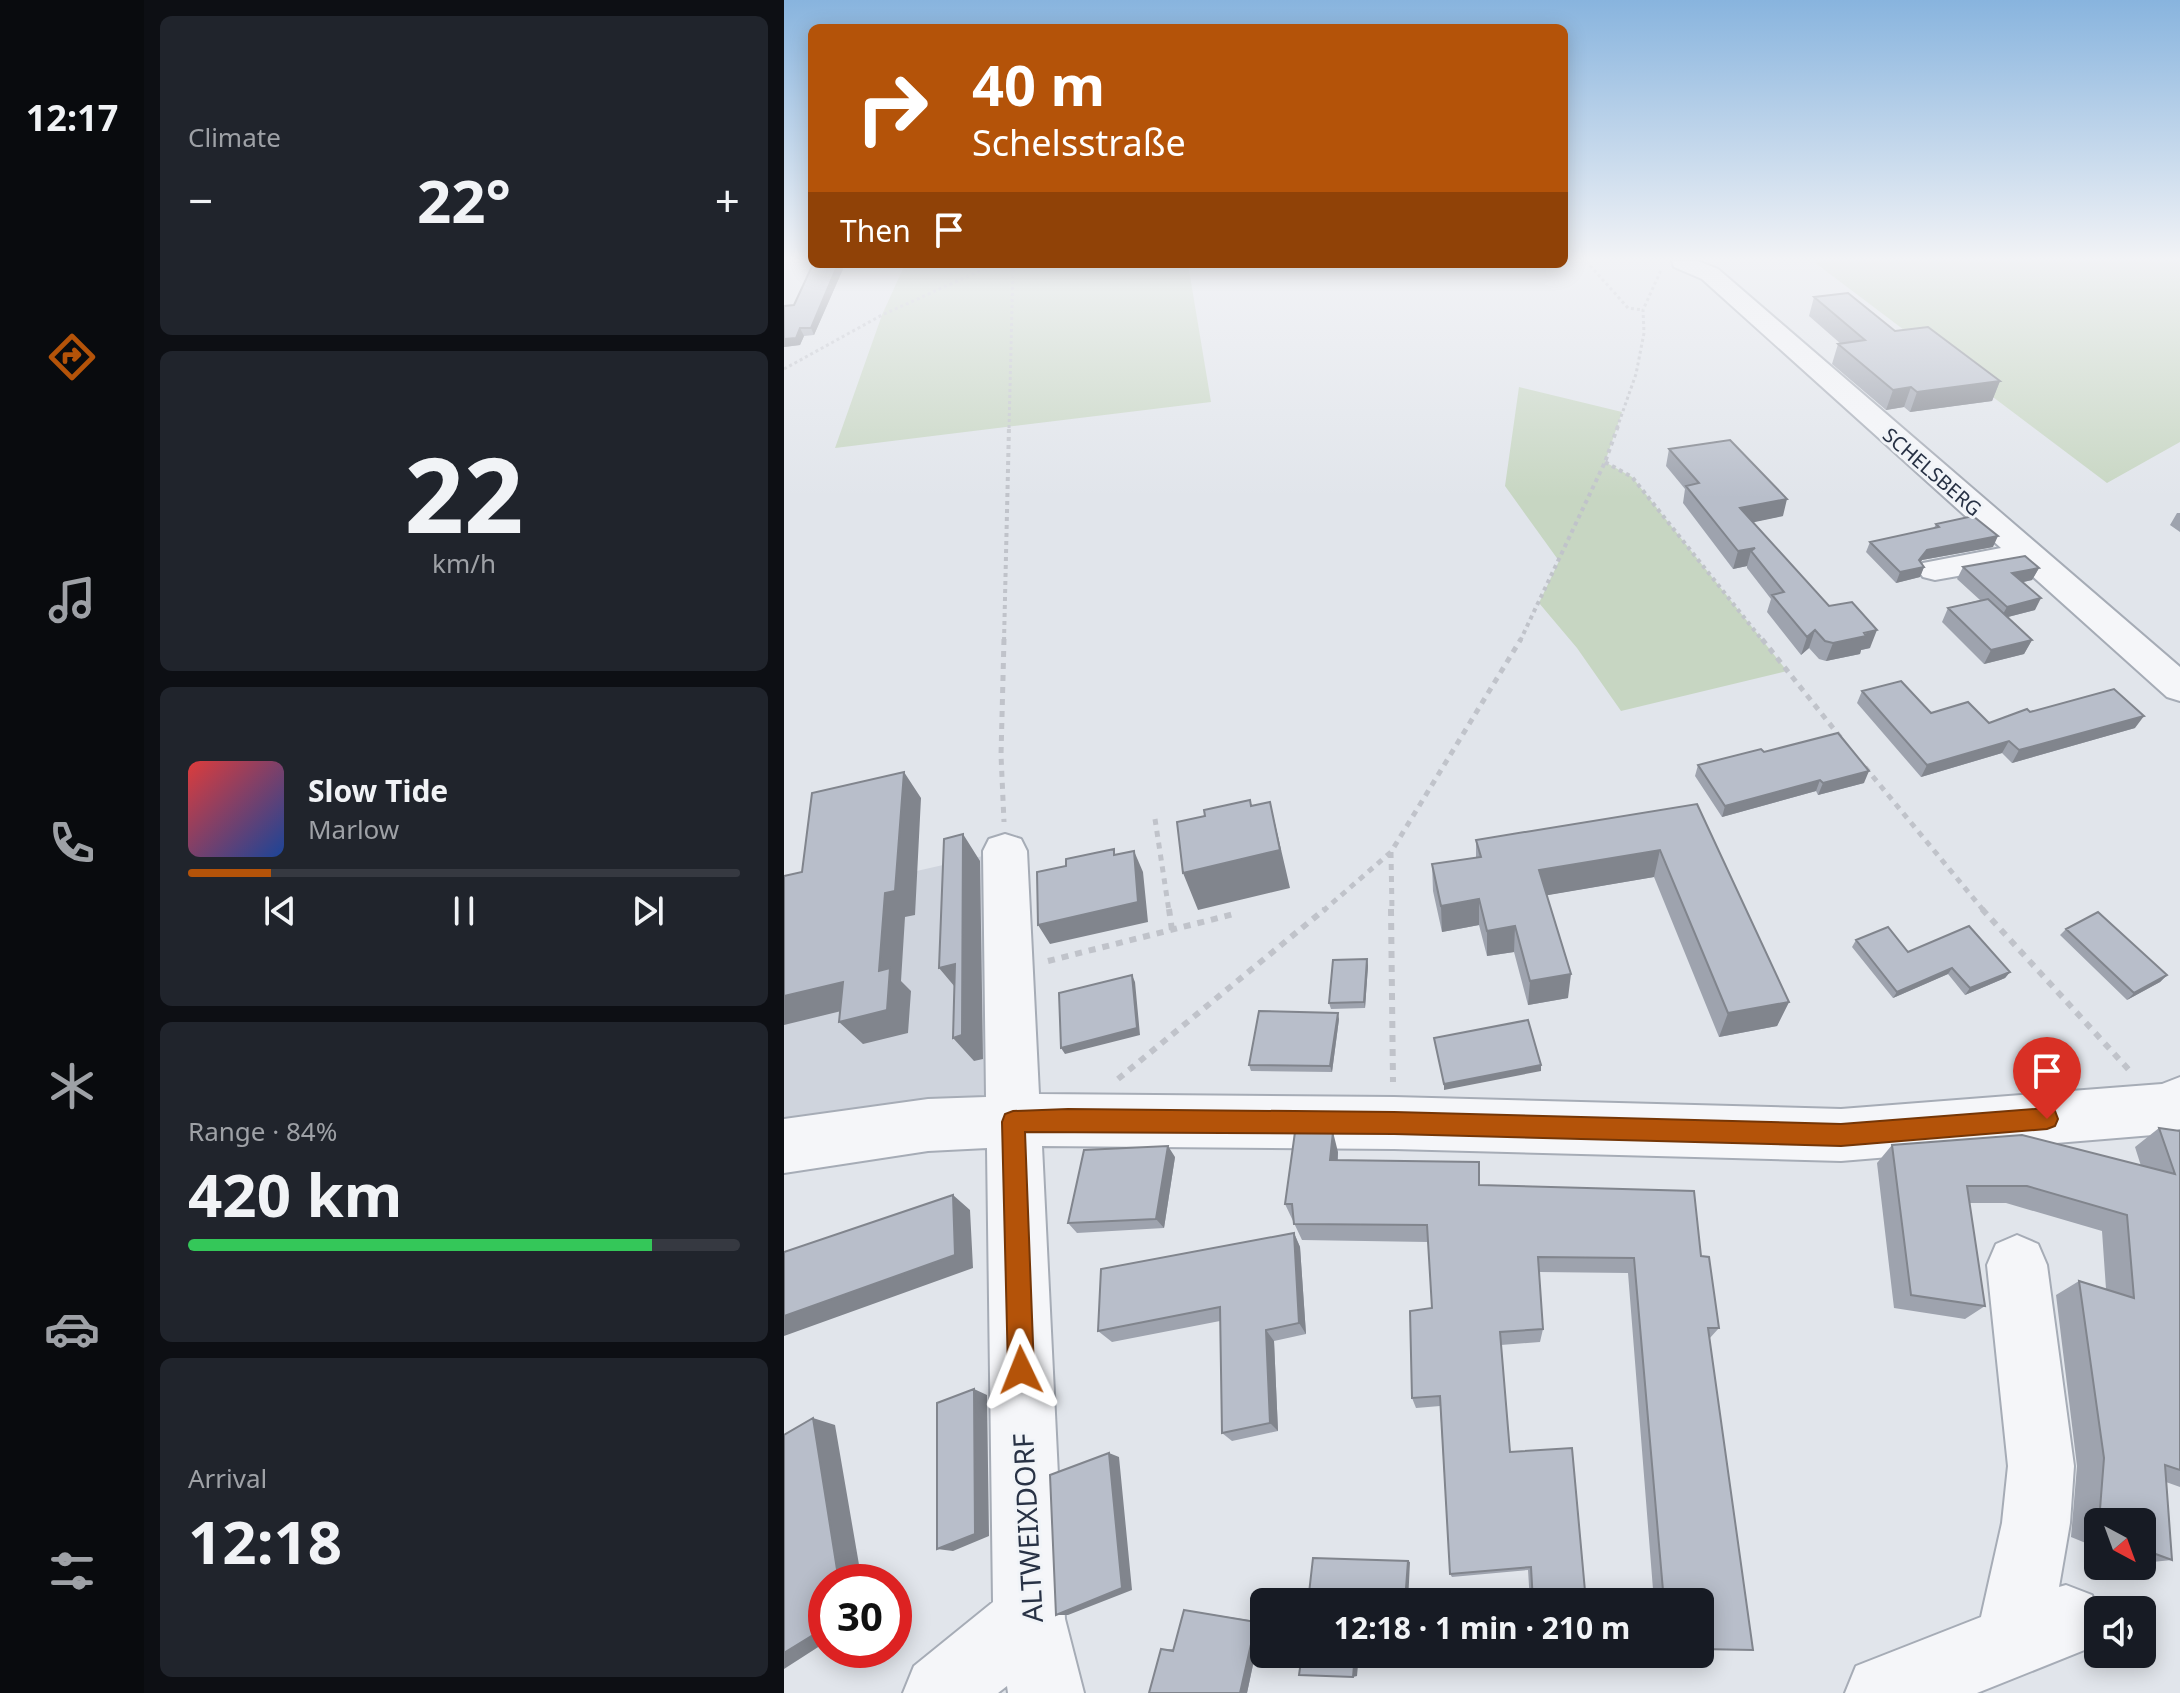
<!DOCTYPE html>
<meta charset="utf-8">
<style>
body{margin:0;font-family:"Noto Sans",sans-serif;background:#20242c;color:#f1f3f6;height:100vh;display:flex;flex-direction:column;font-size:30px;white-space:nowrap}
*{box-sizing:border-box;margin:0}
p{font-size:26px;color:#9ea1a6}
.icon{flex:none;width:44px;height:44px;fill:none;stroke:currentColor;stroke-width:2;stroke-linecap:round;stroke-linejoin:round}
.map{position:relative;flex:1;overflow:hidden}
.side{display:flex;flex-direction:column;gap:16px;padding:16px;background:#0d0f14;width:640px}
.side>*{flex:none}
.guide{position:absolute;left:24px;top:24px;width:760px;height:244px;border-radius:12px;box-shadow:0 4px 20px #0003;background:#b45309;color:#fff;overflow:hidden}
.needle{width:52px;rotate:139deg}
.fabs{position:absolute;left:1300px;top:1508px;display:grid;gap:16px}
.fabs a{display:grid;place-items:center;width:72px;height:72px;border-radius:12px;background:#171b24;box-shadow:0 4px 20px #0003;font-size:40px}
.speed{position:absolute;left:24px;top:1564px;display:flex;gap:16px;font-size:40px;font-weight:700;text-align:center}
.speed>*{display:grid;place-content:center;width:104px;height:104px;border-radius:50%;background:#171b24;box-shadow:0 4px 20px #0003;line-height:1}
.speed .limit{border:12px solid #d22;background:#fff;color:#111}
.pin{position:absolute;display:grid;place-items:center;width:68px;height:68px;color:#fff;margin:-82px -34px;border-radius:50% 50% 50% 0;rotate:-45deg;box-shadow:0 0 8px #0007}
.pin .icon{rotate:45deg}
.me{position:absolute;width:88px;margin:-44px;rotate:358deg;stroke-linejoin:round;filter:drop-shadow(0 0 6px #0008)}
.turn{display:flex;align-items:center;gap:28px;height:168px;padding:0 32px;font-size:36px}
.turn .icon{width:104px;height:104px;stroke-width:2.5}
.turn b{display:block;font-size:56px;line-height:68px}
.then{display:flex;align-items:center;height:76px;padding:0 32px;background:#0003;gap:16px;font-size:30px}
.big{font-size:60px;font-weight:700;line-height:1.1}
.side .card{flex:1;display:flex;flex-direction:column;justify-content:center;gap:12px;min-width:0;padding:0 28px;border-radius:12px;background:#20242c}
.side .dial{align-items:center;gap:0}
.dial b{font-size:104px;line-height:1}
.song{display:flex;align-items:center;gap:24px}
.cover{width:96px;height:96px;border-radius:12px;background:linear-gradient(135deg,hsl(0 70% 55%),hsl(220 70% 35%))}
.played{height:8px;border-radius:4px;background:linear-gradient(90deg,#b45309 15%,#363941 15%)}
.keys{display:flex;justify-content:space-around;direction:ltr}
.heat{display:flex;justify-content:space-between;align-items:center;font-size:44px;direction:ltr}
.charge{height:12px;border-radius:6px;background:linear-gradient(90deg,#34c759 84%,#363941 0)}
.trip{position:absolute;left:466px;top:1588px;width:464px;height:80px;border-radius:12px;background:#171b24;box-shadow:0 4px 20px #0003;font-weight:700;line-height:80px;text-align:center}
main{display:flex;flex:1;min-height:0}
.tabs{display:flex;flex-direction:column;width:144px;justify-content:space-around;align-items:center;background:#090b0e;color:#9ea1a6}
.tabs .icon{width:56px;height:56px}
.tabs .active{color:#b45309}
.tabs b{font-size:36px;color:#f1f3f6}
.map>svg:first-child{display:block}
</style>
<main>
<nav class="tabs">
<b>12:17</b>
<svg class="icon active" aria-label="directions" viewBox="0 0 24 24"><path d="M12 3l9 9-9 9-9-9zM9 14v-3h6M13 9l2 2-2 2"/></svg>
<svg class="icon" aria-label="music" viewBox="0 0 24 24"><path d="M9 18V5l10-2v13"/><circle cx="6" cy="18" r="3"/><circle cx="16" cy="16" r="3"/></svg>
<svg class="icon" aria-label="phone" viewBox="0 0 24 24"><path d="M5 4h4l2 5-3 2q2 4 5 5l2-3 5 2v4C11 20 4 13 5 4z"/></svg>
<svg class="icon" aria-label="climate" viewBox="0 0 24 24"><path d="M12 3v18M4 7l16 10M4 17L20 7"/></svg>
<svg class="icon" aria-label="car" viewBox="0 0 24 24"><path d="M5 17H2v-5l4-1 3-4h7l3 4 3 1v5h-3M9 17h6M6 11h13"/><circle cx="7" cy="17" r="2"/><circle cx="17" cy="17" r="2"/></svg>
<svg class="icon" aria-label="filters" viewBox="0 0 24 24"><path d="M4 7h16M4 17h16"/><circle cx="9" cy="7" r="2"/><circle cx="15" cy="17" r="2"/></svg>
</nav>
<section class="side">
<div class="card"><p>Climate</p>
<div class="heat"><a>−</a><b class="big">22°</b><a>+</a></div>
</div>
<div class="card dial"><b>22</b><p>km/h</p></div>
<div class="card">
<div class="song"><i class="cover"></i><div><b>Slow Tide</b><p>Marlow</p></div></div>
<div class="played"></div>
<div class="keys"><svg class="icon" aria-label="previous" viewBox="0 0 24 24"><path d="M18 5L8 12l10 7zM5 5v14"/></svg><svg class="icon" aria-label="pause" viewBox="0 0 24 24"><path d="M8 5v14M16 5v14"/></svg><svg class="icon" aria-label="next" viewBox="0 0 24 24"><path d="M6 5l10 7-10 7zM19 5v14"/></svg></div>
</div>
<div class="card"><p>Range · 84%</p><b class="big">420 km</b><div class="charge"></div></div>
<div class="card"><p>Arrival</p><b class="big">12:18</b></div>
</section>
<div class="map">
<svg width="1396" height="1693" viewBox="0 0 1396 1693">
<rect width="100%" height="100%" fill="#e1e5eb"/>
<!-- built -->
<path fill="#cfd4dd" d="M221,851l9,271 -230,26v-247z"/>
<!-- green -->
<path fill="#c7d6c2" d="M1037,261h359v181l-73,41 -293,-221z
M121,264h283l23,138 -376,46 47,-133z
M735,387l103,25 -17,50 27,15 155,194 -166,40 -44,-63 -38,-45 20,-42 -54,-75z"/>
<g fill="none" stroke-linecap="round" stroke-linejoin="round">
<!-- minor casing -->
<g stroke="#a6acb6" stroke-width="4">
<path id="minor" d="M888,261h26l20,8 462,398v34l-13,-4 -147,-132 -85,15 -12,-3 -5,-7 5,-7 78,-15 -299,-269 -28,-12z
M221,834l16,5 6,12 12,243 355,3 447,12 321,-25 18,-7v52l-15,5 -324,27 -447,-12 -352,-3 23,473 19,74h-76l-1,-7 -9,7h-95l11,-27 79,-64 -6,-454 -59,3 -144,22v-54l144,-20 58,-2 -3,-246 6,-12z
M1233,1235l21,9 9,21 27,201 -4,57 -11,64 7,-2 26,10c7,19 7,33 0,52l-115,46h-132l11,-27 125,-49 21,-94 6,-57 -21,-201 9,-21z"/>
</g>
<!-- path-far3 -->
<path stroke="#c0c3ca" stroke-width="3" stroke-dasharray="3 3" stroke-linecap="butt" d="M802,261l42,47 15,2
M0,369l98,-54 113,-51
M225,428l4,-160 -3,-4
M833,428l19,-54 8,-41 -1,-23 18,-40"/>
<!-- path-far2 -->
<path stroke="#c0c3ca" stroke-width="4" stroke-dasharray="4 4" stroke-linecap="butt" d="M821,462l27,15 131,164
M220,641l5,-215
M736,641l85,-179 13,-36"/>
<!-- path-far1 -->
<path stroke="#c0c3ca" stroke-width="5" stroke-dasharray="6 6" stroke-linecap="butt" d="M220,639l-3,116 3,67
M978,639l79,99
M1081,767l119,144
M371,819l14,92
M607,852l1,59
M539,911l68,-59 130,-213"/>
<!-- path -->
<path stroke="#c0c3ca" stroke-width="6" stroke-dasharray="7 7" stroke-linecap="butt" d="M385,909l3,21
M607,909l2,173
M1198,909l147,161
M264,961l190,-48
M334,1079l207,-170"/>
<!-- minor -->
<use href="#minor" fill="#f5f6f9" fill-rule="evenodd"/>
</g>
<!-- wall -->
<path fill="#9ea3ae" d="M29,264h27l3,5 -29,66 -10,1 -4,9 -16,2v-41l10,-1z
M1030,297l81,34 105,50 -8,20 -82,11 -6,-5 -18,3 -54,-46 6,-20h3l-32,-28z
M885,449l114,67 -31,6 77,84 41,42 -9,2 -1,4 -34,7 -7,-2 -10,-11 -8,7 -34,-43 4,-13 -24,-31v-2l-14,3 -50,-66 2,-14 -19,-23z
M1393,513h3v19l-10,-7z
M1152,524l57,23 -71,13 -1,2 3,5 -4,10 -24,6 -30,-31 4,-10 64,-14z
M1179,567l76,1 -7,12 -9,2 12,28 -27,7 24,23 -8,14 -40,10 -42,-42 6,-14 32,-8 -23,-21z
M1078,691l69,22 58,10 41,-11 105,16 -123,35 -10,-10 -81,24 -64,-74z
M980,752l100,31 -46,12 -2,-4 -94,26 -27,-41 3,-11z
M913,804l92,198 -12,24 -58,11 -65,-160 -107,18 21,103 -40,7 -14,-53 -27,4 -8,-31 -37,7 -9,-41 -1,-27 44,-6v-18z
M1282,929l101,46 -7,7 -33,18 -67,-65z
M1072,940l52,12 102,20 -5,6 -40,17 -17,-21 -55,24 -41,-51z
M583,959l1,7 -3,42 -34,1 -2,-6z
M555,1019l-7,53 -81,-1 -2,-6z
M1375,1128l21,3v356l-14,-5 6,78 -30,3v-41h-44v26l-27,-11 6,-71 -21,-171 23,-14 27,8 -4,-58 -96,-28h-37l16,103 -20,13 -71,-11 -17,-145 15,-18 249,21 -6,-19z
M554,1152v8l141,25 222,71 18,72 -10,11 -9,263h-46l-26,-329 -89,-1 4,57 -3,13 -39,3 9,107 76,150h-56l-2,-32 -76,7 -2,-3 -10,-168 -24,2 -4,-10 20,-90 -4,-66 -126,-2 -17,-36z
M391,1157l-11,71 -87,5 -9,-10z
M510,1233l6,14 6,87 -32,7 4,90 -46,10 -10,-8 -2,-112 -108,21 -14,-11z
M400,1610l78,12 -15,71h-98l12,-44h13z"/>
<!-- shaded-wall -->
<path fill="#81858d" d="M54,264h2l3,5 -29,66 -3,-7z
M16,328l4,8 -4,9 -16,2v-8z
M1216,381l-8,20 -82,11 7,-20z
M1127,387l-7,20 -18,3 7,-20z
M1003,499l-4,17 -47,10 4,-18z
M1214,536l-5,11 -71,13 -6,9 8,-2 -4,10 -24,6 4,-11 19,-12 8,-10z
M971,548l-4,3 -4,15 -14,3 5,-18z
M1255,568l-7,12 -26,6 6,-13z
M1257,598l-6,12 -35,9 7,-12z
M1031,630l-6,18 -8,7 6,-18z
M1093,630l-7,18 -9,2 -1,4 -34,7 7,-18z
M1248,640l-8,14 -40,10 7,-14z
M1360,716l-9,12 -123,35 7,-13z
M1225,741l-7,12 -81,24 6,-12z
M1085,771l-5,12 -46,12 5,-12z
M120,772l17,26 -6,117 -10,2 -4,64 10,10 -3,42 -45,11 -24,-22 40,-51 6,-78z
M1036,780l-4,11 -94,26 3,-11z
M486,802l20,86 -92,22 -15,-37z
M179,834l17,27 3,198 -9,2 -21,-23 7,-45 -21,-25z
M876,850l-6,27 -117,20 2,-27z
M350,851l9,21 5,50 -98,22 -12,-19z
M695,899v26l-37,7 -1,-26z
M731,926l-1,26 -27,4v-25z
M583,959l1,7 -3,42 -1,-6z
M1168,968l-4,6 -55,24 4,-6z
M1226,972l-5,6 -40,17 5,-7z
M787,974l-3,24 -40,7 2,-24z
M348,975l3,7 5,53 -75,19 -4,-6z
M1383,975l-7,7 -33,18 7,-7z
M59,982l23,23 -82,20v-29z
M1005,1002l-12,24 -58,11 9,-24z
M554,1013l1,6 -7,53 -2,-6z
M757,1065v6l-97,19v-6z
M549,1132l5,20 -2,26 -6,-18z
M384,1146l7,11 -11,71 -8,-9z
M169,1195l17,15 3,58 -189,68v-20z
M510,1233l6,14 6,87 -7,-11z
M482,1330l8,11 4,90 -8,-8z
M190,1389l13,6 2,141 -36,15 -16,-2z
M29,1418l22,7 27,157h-23z
M325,1453l10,4 13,133 -64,25h-12z
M624,1561l2,1 -2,40h-3z
M472,1622h6l-15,71h-7z
M42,1627v15l-42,27v-16z
M571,1654h4l-2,22 -4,1z"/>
<!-- building -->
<path fill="#b8beca" stroke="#81858d" stroke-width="2" d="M29,264h25l-27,64h-11l-4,10 -12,1v-33l10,-1z
M1064,293l47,38 33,-4 72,54 -83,11 -6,-5 -18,3 -55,-46 27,-4 -51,-43z
M946,440l57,59 -47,9 89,98 23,-4 25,28 -13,3 2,3 -33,7 -8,-2 -10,-11 -8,7 -35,-42 12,-3 -33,-41 4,-3 -17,3 -52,-65 13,-3 -30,-34z
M1189,516l25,20 -71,14 -8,10 5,7 -24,5 -30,-30 69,-15 -3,-3z
M1241,556l14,12 -27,5 29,25 -34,9 -44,-40z
M1204,599l44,41 -41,10 -43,-42z
M1117,681l30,32 37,-11 21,21 38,-14 3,3 84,-23 30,27 -125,34 -10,-9 -82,24 -65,-74z
M1054,733l31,38 -46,12 -3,-3 -95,26 -27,-41 63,-16 3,3z
M120,772l-9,119 -10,2 -6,78 11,-3 -3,42 -48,12 4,-40 -59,14v-120l18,-4 10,-79z
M466,800l1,6 19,-4 10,48 -97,23 -6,-51 28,-6 -1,-6z
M913,804l92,198 -61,11 -68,-163 -121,20 32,104 -41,7 -15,-55 -28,5 -8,-32 -38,7 -9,-42 49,-7 -5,-17z
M179,834l-1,201 -9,3 2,-74 -16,4 5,-129z
M330,849v6l20,-4 4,51 -100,23 -1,-53 29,-6v-7z
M1314,912l69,63 -33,18 -68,-64z
M1185,926l41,46 -40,16 -18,-20 -55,24 -41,-52 32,-13 20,25z
M583,959l-3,43 -35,1 4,-43z
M348,975l5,53 -76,20 -2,-55z
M475,1011l79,2 -8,53 -81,-1z
M744,1020l13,45 -97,19 -10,-46z
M1375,1128l21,3v339l-15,-5 7,95 -30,-11v-27h-43l5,-64 -25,-177 55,17 -7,-83 -100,-29h-60l18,120 -74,-11 -19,-150 130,-10 153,39z
M511,1132h38l-3,28 149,2v23l215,6 7,65 8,1 10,71h-11l45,322 -53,-1v-47h-36l-30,-344 -96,-1 5,72 -43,3 10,120 62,-4 14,154h-53l-2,-35 -81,7 -10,-178 -28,2 -2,-87 22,-3 -5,-83 -133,-1 -2,-20h-7z
M384,1146l-12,73 -88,4 16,-73z
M169,1195l2,60 -171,61v-64z
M510,1233l5,90 -33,7 4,93 -48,10 -2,-126 -122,24 3,-62z
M190,1389l1,145 -38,15v-146z
M29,1418l26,164h-13v45l-42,26v-218z
M325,1453l13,135 -66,27 -6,-140z
M529,1558l95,3 -3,41h-97z
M400,1610l72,12 -16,71h-91l12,-44 12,2z
M518,1654h53l-2,23 -54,-2z"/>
<!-- sky -->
<linearGradient id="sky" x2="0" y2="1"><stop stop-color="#88b4de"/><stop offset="0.52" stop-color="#f2f3f6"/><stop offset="1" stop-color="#f2f3f6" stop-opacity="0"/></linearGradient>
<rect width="1396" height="498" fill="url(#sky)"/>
<!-- route -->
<path fill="#b45309" stroke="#753606" stroke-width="2" d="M1263,1108l8,3 3,8 -3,7 -8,3 -206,17 -447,-12 -369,-2 9,238 -4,10 -9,3 -9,-3 -4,-10 -6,-248 3,-8 8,-3 55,-2 326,3 447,12z"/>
<g text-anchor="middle" stroke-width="6" stroke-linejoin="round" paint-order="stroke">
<!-- far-street labels -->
<g font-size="20" fill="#283245" stroke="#f1f4f8">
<text transform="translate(1148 472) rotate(41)" y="7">SCHELSBERG</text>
</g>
<!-- near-street labels -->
<g font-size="28" fill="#283245" stroke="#f1f4f8">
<text transform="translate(244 1528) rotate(-93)" y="10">ALTWEIXDORF</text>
</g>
</g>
</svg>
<div class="fabs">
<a><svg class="needle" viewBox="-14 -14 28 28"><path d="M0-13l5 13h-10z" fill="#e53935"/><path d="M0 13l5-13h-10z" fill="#9ea1a6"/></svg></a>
<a><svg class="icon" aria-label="sound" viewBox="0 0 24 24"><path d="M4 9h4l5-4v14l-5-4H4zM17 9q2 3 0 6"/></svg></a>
</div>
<div class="speed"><div class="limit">30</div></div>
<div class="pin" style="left:1263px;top:1119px;background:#d93025"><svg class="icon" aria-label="arrive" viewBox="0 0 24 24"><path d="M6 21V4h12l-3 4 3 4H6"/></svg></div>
<svg class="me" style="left:237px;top:1370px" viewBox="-20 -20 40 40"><path d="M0-17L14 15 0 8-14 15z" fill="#b45309" stroke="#fff" stroke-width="4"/></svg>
<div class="trip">12:18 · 1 min · 210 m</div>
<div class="guide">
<div class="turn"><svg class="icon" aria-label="right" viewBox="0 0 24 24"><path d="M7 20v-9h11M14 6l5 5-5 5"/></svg><div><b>40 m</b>Schelsstraße</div></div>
<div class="then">Then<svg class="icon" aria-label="arrive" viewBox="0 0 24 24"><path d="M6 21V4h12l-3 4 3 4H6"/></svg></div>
</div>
</div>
</main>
